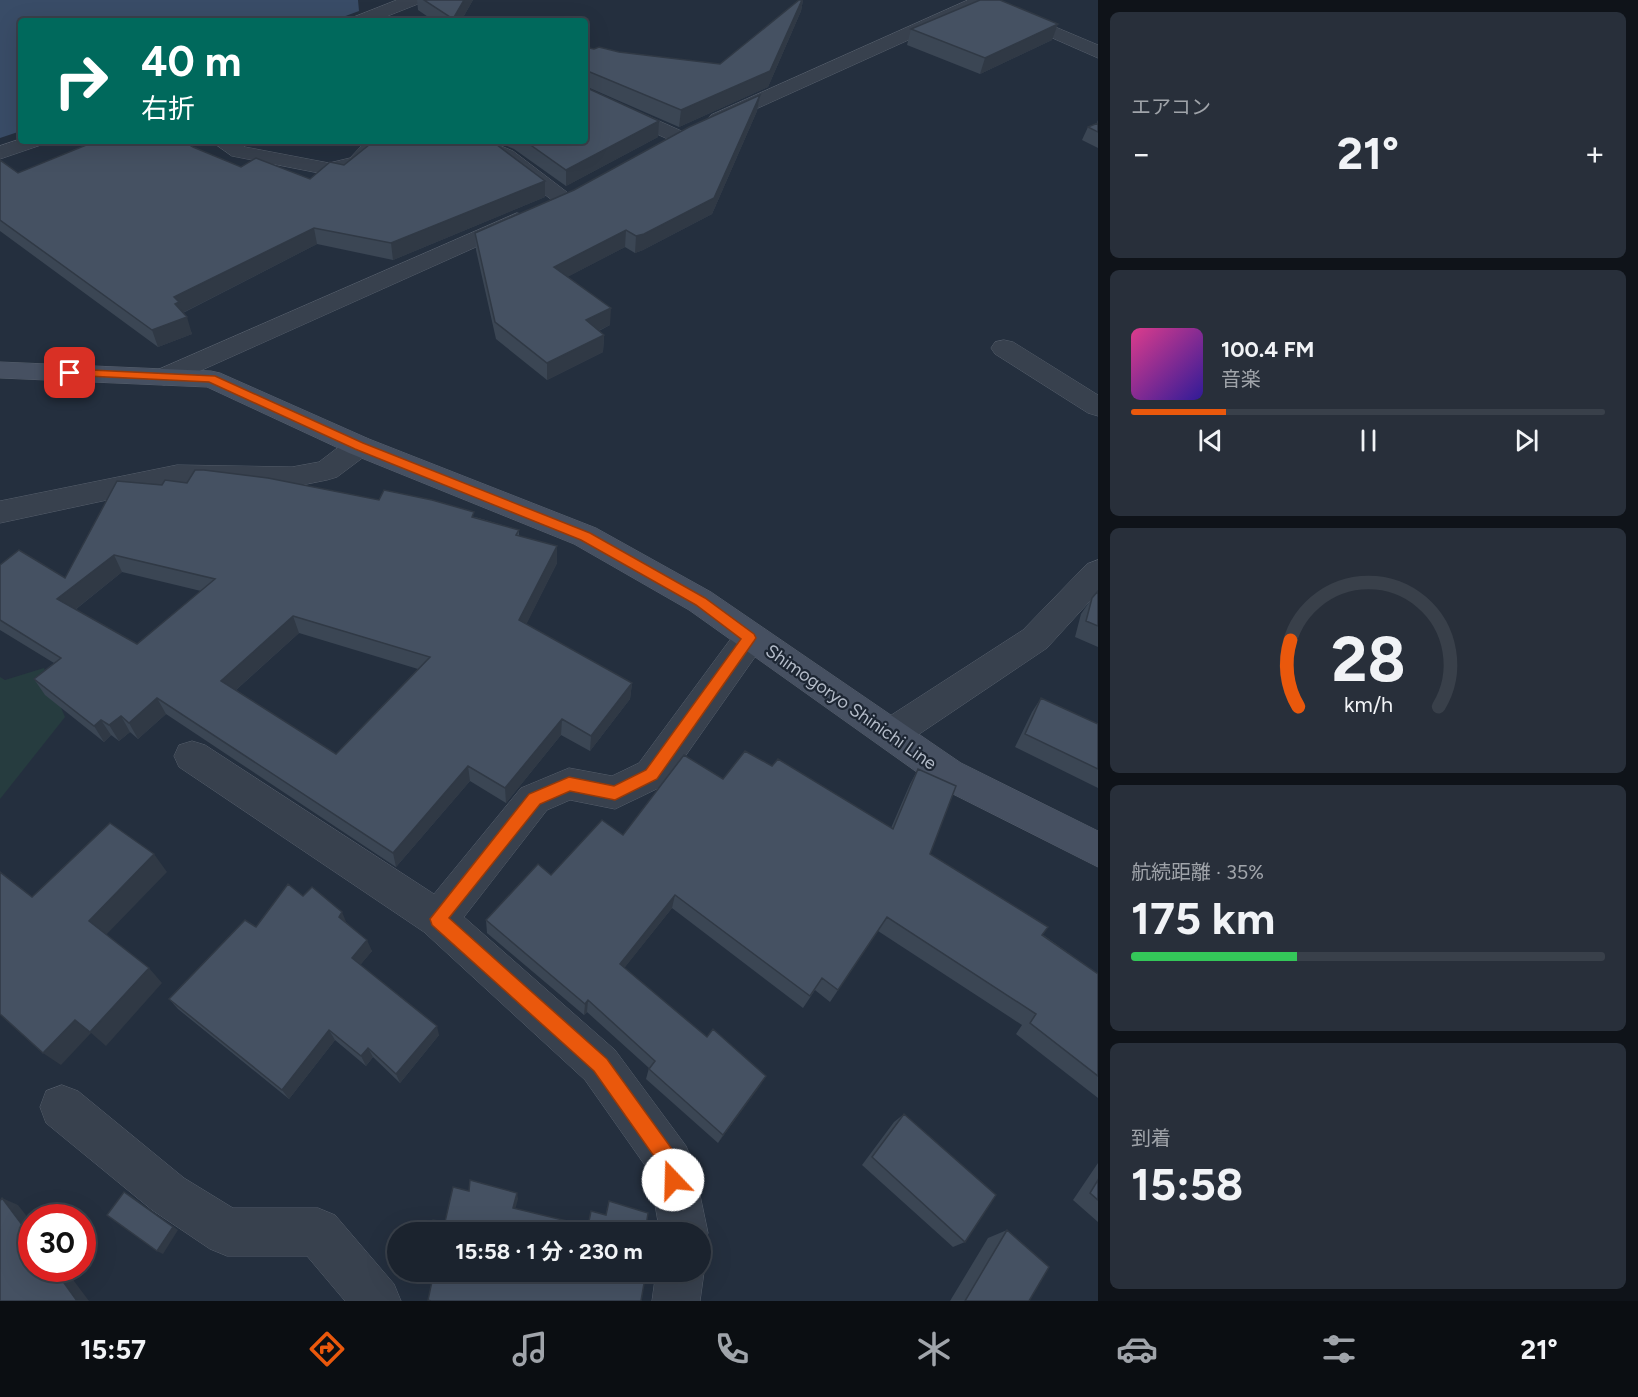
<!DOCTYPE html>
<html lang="ja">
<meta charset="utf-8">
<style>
body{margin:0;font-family:Figtree,"Noto Sans JP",sans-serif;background:#282f3a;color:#f1f3f6;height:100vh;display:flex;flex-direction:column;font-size:22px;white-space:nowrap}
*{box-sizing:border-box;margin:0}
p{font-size:20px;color:#a0a4aa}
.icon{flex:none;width:33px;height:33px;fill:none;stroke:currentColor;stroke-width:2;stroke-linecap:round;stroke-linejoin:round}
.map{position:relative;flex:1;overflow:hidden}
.drawer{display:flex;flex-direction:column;gap:12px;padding:12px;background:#0f1319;width:540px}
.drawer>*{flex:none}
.guide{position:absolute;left:18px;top:18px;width:570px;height:126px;border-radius:6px;box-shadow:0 6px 24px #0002,0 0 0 2px #39404a;background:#00695c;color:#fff;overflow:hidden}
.speed{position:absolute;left:18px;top:1204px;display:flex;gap:12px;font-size:30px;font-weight:700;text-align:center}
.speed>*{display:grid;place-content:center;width:78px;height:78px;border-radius:50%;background:#1b232e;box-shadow:0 6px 24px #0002,0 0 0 2px #39404a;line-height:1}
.speed .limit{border:9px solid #d22;background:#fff;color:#111}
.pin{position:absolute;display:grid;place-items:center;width:51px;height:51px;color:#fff;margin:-26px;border-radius:12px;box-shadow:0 3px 9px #0006}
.me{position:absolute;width:66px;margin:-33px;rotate:339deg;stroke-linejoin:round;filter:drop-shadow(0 0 4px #0008)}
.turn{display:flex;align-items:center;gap:21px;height:126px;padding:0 24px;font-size:27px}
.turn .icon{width:78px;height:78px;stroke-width:2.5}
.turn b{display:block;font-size:42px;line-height:51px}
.big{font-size:45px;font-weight:700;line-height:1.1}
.drawer .tile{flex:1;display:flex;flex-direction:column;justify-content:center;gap:9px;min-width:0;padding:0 21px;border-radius:9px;background:#282f3a}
.drawer .dial{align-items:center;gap:0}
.dial svg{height:156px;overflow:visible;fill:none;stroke:#39404a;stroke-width:7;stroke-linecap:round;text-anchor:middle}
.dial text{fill:#f1f3f6;stroke:none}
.song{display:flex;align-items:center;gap:18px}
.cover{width:72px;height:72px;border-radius:9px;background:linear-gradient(135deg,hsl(330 70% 55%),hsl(250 70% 35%))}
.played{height:6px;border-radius:3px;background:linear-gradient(90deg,#ea580c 20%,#39404a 20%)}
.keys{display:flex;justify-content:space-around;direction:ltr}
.heat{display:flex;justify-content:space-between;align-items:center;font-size:33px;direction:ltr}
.charge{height:9px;border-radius:4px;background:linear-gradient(90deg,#34c759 35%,#39404a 0)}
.trip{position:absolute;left:387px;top:1222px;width:324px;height:60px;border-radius:30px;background:#1b232e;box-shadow:0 6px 24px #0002,0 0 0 2px #39404a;font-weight:700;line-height:60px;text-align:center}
.tabs{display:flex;height:96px;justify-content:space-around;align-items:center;background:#0b0e12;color:#a0a4aa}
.tabs .icon{width:42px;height:42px}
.tabs .on{color:#ea580c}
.tabs b{font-size:27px;color:#f1f3f6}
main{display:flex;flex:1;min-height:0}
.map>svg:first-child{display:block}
</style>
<main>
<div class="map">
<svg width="1098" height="1301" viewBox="0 0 1098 1301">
<rect width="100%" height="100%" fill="#242f3e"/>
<!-- green -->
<path fill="#263c3f" d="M44,668l21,49 -65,82v-122l5,3z"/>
<!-- water -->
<path fill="#394c67" d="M0,0h358l1,11 -27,10h-311v110l-21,7z"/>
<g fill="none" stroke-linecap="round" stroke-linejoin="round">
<!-- minor casing -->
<g stroke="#565f6c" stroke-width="1">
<path id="minor" d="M397,0h24l-3,4 -43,17h-24l3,-4z
M968,0h23l-3,4 -263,119h-14l-3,-4 3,-4z
M1015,10l83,35v13l-89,-39 -3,-4 3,-4z
M585,88l101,45 3,4 -3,4 -7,2 -7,-2 -87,-40z
M21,139v2h23l-3,4 -41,14v-13z
M211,141h25l9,6 84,16 21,-5 16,-17h22l-24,25 -35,9 -97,-19z
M461,141h28l24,10 63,48 -3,5 -8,2 -8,-2 -58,-45 -35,-14z
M517,213l8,2 3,5 -3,5 -352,158 -9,2 -9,-2 -4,-6 4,-6z
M1004,340l9,2 85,53v21l-10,-3 -93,-59 -4,-6 4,-6z
M359,436l10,3 4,7 -4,7 -32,24 -10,3 -35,7 -115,-2 -177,38v-22l177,-36 115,2 27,-5 30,-23z
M1098,560v32l-51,56 -144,97 -12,4 -12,-4 -6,-11 6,-11 144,-93 64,-66z
M750,625l12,4 4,9 -4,9 -97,138 -50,24 -45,-9 -23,10 -83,107 151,133 71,96 7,16 15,71 -8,17v-17h-40l-11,-62 -64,-91 -161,-148 -245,-165 -5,-11 5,-11 13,-4 13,4 229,149 87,-106 48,-20 43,8 27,-13 99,-134z
M62,1085l16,6 106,87 49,30h85l17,7 59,69 7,17h-56l-38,-45h-80l-17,-7 -58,-39 -106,-87 -6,-16 6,-16z
M700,1263l4,9 -4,29h-48l4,-29h44z"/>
</g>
<!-- secondary casing -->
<g stroke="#565f6c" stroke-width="1">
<path id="secondary" d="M0,362l211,9 9,2 149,66 227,89 115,64 250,171 137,68v36l-163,-82 -246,-175 -115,-66 -225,-91 -142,-66 -207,-9z"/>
</g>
<!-- minor -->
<use href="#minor" fill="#38414e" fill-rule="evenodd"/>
<!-- secondary -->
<use href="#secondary" fill="#465061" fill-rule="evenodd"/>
</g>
<!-- wall -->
<path fill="#3b4654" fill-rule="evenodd" d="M417,0h56l-12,21h-27l-16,-11z
M799,0h4l-2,11 -33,76 -89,40 -94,-41v-39l9,2 126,15z
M911,29l141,11 -72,34 -73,-29z
M760,95l-3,16 -45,103 -69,36 -8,3 -10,-6 -58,30 43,48 -11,6 5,4 -1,17 -56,28 -51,-41 -20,-89 -1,-17 99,-43z
M1098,120v28l-16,-8 6,-13 9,-4z
M658,137l-92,49 -52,-37 -19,-8h90z
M81,141h102l10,6 48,20 69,12 34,-14 201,32 -152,63 -76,-16 -134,69 9,21 -34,13 -158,-116v-71l18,13 68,-28z
M187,483l192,17 96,17 44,13v6l38,10v17l-31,61 106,59 -2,16 -40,52 -29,-16 -55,68 -36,-22 -74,86 -230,-153 -28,25 -8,-7 -11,9 -8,-6 -7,7 -59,-47 -11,-16 20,-16 -54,-33v-65l65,13 97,-93zM122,572l79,19 -64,53 -62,-34zM299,633l119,36 -82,85 -100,-64z
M1098,591v56l-23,-10 6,-23 11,-16z
M1041,698l57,26v64l-83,-41 17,-35z
M772,766l119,62 19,-44 8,-15 12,85 168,120v124l-82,-64 6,-9 -144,-94 -48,71 -15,-12 -12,18 -131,-100 -48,60 83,69 59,39 -48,67 -72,-64 3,-11 -62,-56 -3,3 -97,-82 -1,-13 65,-45 172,-96z
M303,896l44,27 25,28 -12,14 79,70 -39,48 -27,-26 -7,9 -31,-26 -46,59 -111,-90 -9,-10 87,-72z
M904,1114l61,128 -12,5 -91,-82 32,-43z
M1098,1163v59l-25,-22z
M1007,1230l22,71h-79l38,-63z"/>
<!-- shaded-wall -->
<path fill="#303945" d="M464,0h9l-12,21h-8v-2z
M802,0h1l-2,11 -33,76 -89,40 2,-17z
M1058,24l-6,16 -72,34 5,-16z
M760,95l-3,16 -45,103 -69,36 -8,3 1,-17z
M659,121l-1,16 -92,49v-16z
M545,181v16l-152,63 -2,-17z
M314,228l3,16 -135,69 5,4 5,17 -34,13 -6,-17 23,-26 -1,-7z
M626,230l-1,17 -71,37v-17z
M611,308l-1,17 -25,12 1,-17z
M604,335l-1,17 -56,28v-17z
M557,546v17l-37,74 -1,-17z
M114,555l8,17 -55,44 -10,-17z
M293,616l6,17 -71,64 -7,-16z
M632,683l-2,16 -40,52 1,-15z
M157,698l9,16 -28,25 -9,-16z
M121,716l9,16 -11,9 -10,-16z
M562,719l-1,16 -55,68 -1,-15z
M101,720l10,15 -7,7 -10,-16z
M468,766l2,15 -74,86 -3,-14z
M154,854l13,18 -63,65 -15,-16z
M675,895l-3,13 -54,68 2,-12z
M342,912l5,12 -8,-7z
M367,940l5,11 -15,18 -5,-11z
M149,968l13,15 -56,63 -16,-14z
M588,1000l-1,12 -3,3 1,-11z
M75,1020l16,13 -30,32 -18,-12z
M437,1026l2,9 -39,48 -4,-9z
M329,1030l6,10 -46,59 -7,-9z
M368,1048l5,9 -7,9 -5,-10z
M766,1076l-6,10 -42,57 5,-8z
M124,1192l6,3 48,35 -15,24 -6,-3z
M517,1193l1,6 -4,15 -1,-6z
M2,1198l16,7 14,18v15z
M54,1269h11l24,32h-12z"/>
<!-- building -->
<path fill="#455162" stroke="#303945" stroke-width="1.5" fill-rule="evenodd" d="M424,0h40l-11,19z
M799,0h3l-32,71 -89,39 -96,-40v-23l9,2 5,-2 20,5 101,12z
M980,0h20l58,24 -73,34 -74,-29z
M585,87l74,34 -93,49 -41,-29h60z
M760,95l-46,103 -70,36 -8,2 -10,-6 -72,37 57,41 -25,12 18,15 -57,28 -52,-41 -20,-89 99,-43 115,-63z
M1098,123v9l-10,-5z
M96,141h87l10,6 48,20 15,-9 54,21 20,-17 14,3 30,-24h114l9,4 48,36 -154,62 -77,-15 -140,69 5,5 -4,2 12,13 -35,13 -152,-110v-60l18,13z
M195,470h9l64,8 111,22 5,-10 48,10 42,12 -2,5 47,13 -3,5 41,11 -38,74 113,63 -41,53 -29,-17 -57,69 -37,-22 -75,87 -236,-155 -28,25 -8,-7 -12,9 -8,-5 -7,6 -60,-47 27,-21 -61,-38v-55l19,-15 46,28 52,-97 45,4 3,-5 22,3zM114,555l101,24 -78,65 -80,-45zM293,616l137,41 -94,97 -115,-73z
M1098,591v35l-12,-5 6,-23z
M1041,698l57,26v45l-73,-35z
M745,751l27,15 6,-7 115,70 25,-60 38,17 -26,68 118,73 -6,8 56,39v102l-68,-53 6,-9 -149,-97 -49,73 -16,-12 -12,18 -135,-101 -55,69 87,73 6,-8 53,47 -43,59 -74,-66 6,-8 -67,-61 -3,4 -99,-84 52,-56 13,11 51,-55 21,15 61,-80 39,24z
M110,823l44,31 -65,67 60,47 -59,64 -15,-12 -32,33 -43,-39v-142l32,25z
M288,884l15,12 9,-9 30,25 -3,5 28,23 -15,18 85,68 -41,48 -28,-26 -7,8 -32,-26 -47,60 -113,-91 76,-79 11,7z
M904,1114l92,81 -31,47 -93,-85z
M470,1180l47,13 -4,15 75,18 3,-15 15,4 3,-14 39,12 -2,13 8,3 -1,4h-223l3,-13 12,2 8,-35 16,4z
M1098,1180v20l-8,-7z
M124,1192l49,35 -16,24 -50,-36z
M2,1198l30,40v31h22l23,32h-77v-100z
M1007,1230l42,37 -20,34h-64z
M434,1272h212l-5,29h-210l-3,-1z"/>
<!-- route -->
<path fill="#ea580c" stroke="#983908" stroke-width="1.5" d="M70,369l145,7 148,67 227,90 115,65 49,36 2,4 -2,3 -97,138 -42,21 -45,-9 -30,13 -91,114 158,141 70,97 6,24 -3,7 -7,3 -6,-3 -6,-21 -67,-95 -162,-146 -2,-6 99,-125 40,-17 45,9 32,-16 95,-131 -45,-34 -115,-65 -226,-91 -146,-67 -142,-7 -2,-2z"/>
<g text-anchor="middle" stroke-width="4.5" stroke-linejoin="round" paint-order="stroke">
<!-- street labels -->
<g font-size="18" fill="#b4bcc9" stroke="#1d2633">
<text transform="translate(851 707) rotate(35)" y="6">Shimogoryo Shinichi Line</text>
</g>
</g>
</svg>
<div class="speed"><div class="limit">30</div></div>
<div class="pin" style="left:70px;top:373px;background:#d93025"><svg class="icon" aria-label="arrive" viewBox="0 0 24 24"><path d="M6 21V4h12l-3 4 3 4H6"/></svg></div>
<svg class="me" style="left:673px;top:1180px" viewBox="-20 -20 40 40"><circle r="19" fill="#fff"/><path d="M0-13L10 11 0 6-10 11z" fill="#ea580c"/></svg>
<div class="trip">15:58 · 1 分 · 230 m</div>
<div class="guide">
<div class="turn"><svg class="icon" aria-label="right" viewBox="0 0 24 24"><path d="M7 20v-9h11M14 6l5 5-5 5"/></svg><div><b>40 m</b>右折</div></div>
</div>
</div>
<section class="drawer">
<div class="tile"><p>エアコン</p>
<div class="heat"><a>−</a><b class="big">21°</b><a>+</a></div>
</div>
<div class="tile">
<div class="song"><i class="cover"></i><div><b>100.4 FM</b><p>音楽</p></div></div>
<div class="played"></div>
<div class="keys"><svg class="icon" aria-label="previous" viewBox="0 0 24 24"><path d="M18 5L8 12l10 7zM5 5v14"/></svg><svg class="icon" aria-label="pause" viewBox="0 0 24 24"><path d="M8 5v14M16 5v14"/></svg><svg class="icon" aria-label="next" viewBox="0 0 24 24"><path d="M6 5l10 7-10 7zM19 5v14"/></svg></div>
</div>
<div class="tile dial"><svg viewBox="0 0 100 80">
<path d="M14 69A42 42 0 1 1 86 69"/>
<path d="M14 69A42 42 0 0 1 10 35" stroke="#ea580c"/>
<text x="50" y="56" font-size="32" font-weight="700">28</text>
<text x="50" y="72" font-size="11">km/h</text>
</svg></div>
<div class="tile"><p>航続距離 · 35%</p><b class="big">175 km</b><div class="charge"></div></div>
<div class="tile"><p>到着</p><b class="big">15:58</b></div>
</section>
</main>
<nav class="tabs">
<b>15:57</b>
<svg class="icon on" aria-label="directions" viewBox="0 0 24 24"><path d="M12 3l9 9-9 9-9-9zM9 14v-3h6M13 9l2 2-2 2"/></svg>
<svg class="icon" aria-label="music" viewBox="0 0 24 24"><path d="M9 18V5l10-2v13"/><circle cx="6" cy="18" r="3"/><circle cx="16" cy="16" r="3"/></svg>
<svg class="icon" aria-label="phone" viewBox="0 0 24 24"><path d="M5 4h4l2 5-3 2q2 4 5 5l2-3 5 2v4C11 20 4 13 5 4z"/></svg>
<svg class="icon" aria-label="climate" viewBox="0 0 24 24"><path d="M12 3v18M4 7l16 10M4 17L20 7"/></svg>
<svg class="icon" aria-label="car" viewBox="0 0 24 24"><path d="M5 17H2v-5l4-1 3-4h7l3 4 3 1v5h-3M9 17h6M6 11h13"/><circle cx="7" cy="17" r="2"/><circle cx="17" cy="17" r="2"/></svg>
<svg class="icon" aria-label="filters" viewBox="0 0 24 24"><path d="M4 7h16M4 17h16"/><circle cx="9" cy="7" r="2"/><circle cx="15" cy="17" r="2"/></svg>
<b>21°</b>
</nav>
